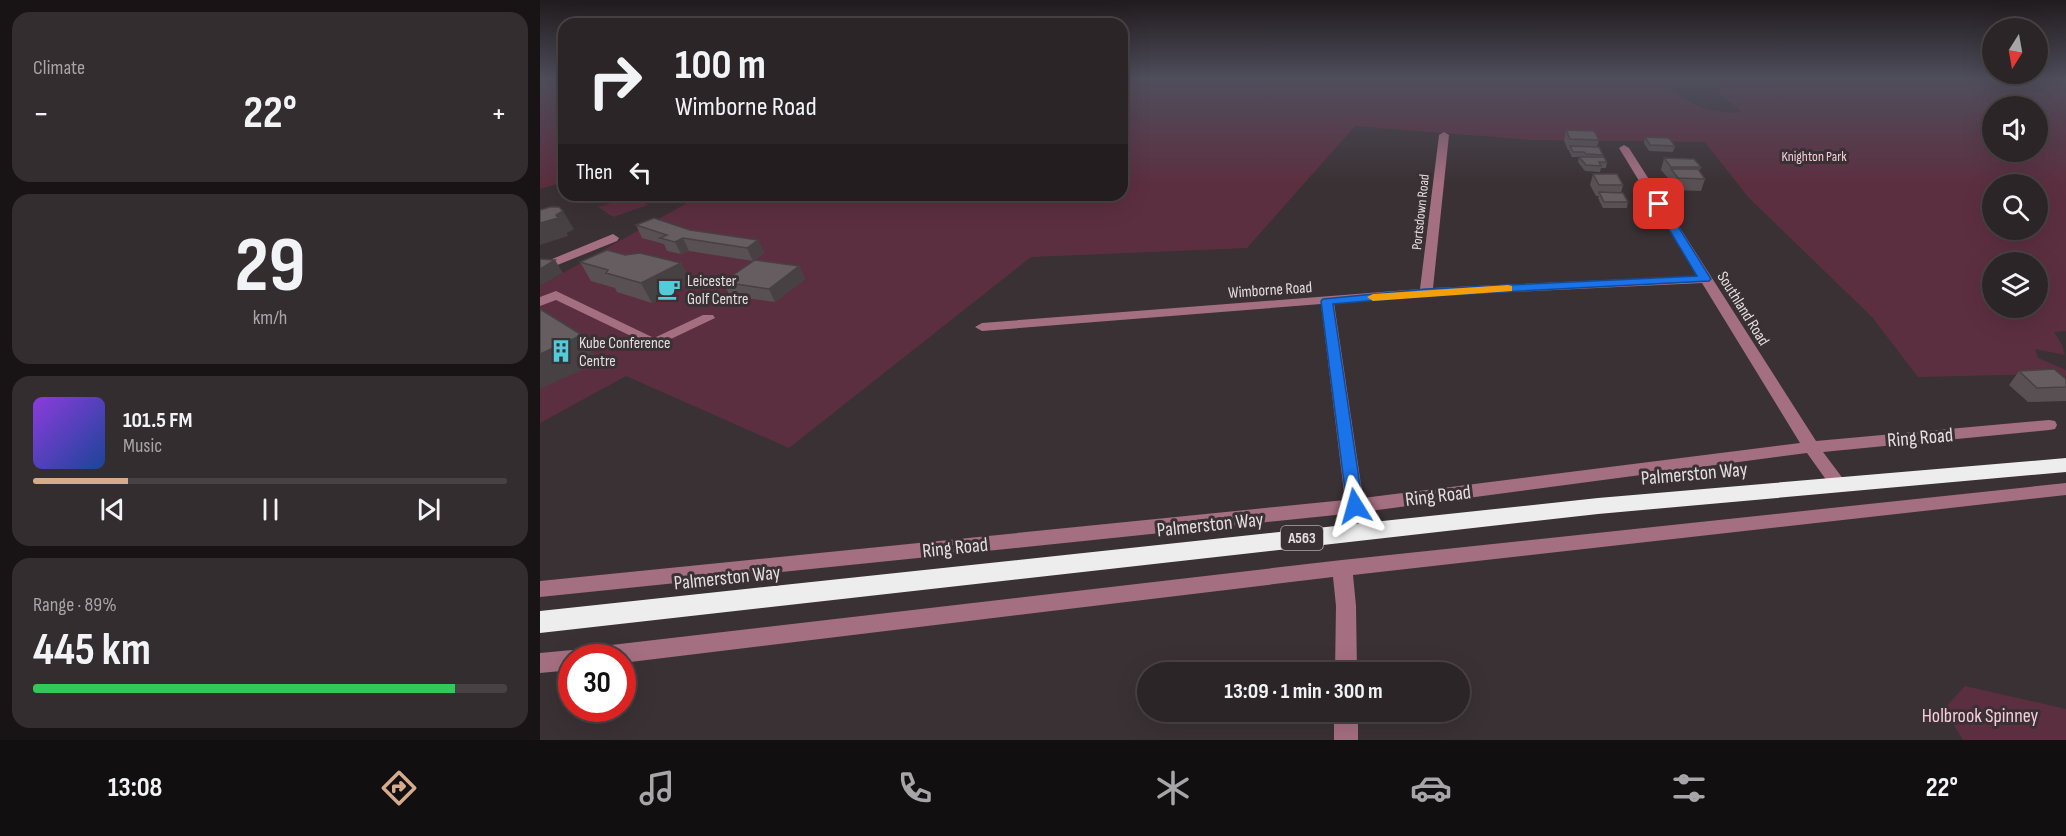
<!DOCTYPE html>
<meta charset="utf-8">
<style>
body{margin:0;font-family:"Sofia Sans Condensed",sans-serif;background:#342d2f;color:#f1f3f6;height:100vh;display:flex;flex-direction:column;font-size:22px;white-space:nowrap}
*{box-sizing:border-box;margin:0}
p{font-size:20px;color:#a6a5a7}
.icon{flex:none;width:33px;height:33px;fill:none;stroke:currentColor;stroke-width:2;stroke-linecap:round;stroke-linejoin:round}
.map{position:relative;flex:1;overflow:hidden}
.details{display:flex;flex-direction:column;gap:12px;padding:12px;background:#181415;width:540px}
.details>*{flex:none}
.top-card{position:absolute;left:18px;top:18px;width:570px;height:183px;border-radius:18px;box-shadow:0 6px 24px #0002,0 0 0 2px #484244;background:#2c2527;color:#f1f3f6;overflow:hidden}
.needle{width:39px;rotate:191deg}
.controls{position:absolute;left:1442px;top:18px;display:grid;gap:12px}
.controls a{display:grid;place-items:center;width:66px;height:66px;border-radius:50%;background:#2c2527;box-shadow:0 6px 24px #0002,0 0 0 2px #484244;font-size:30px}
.speed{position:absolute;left:18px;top:644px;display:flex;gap:12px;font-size:30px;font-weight:700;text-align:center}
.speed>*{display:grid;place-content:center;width:78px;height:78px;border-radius:50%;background:#2c2527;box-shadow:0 6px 24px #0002,0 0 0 2px #484244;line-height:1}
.speed .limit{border:9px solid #d22;background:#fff;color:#111}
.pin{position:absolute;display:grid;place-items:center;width:51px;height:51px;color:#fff;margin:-26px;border-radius:12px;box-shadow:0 3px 9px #0006}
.me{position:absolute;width:66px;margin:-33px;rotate:352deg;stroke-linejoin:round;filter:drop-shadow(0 0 4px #0008)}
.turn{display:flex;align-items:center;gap:21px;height:126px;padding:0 18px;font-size:27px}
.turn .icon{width:78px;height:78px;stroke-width:2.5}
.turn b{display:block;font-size:42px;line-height:51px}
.then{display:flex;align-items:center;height:57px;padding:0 18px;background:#0003;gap:12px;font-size:22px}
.big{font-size:45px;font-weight:700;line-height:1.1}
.details .widget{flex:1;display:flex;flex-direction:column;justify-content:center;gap:9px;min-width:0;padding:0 21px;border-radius:18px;background:#342d2f}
.details .dial{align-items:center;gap:0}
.dial b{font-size:78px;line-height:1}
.song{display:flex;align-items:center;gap:18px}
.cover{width:72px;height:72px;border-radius:9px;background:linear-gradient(135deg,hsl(270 70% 55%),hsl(220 70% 35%))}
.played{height:6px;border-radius:3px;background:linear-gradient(90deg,#d6ab8b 20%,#484244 20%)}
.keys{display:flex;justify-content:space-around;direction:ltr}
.heat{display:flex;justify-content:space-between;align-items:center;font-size:33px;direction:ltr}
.charge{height:9px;border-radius:4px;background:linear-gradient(90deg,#34c759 89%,#484244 0)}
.trip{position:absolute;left:597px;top:662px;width:333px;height:60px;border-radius:30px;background:#2c2527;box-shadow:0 6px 24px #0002,0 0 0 2px #484244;font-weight:700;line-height:60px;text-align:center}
.tabs{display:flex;height:96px;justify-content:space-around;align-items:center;background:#120f10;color:#a6a5a7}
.tabs .icon{width:42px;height:42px}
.tabs .active{color:#d6ab8b}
.tabs b{font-size:27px;color:#f1f3f6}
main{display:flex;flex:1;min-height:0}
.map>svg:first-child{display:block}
</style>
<main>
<section class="details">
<div class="widget"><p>Climate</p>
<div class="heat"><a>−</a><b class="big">22°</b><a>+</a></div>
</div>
<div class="widget dial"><b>29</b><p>km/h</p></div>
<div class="widget">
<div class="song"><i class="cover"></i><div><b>101.5 FM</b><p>Music</p></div></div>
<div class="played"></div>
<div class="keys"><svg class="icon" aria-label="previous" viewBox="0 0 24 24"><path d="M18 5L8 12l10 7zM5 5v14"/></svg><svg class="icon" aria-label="pause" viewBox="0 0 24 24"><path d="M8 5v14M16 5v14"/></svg><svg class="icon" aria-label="next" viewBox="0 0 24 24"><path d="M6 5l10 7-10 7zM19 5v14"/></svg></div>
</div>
<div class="widget"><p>Range · 89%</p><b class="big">445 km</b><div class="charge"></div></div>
</section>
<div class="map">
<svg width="1526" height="740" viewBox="0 0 1526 740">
<rect width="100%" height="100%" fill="#3a3134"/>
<!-- green -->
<path fill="#5c2f40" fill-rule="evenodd" d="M0,80h24v102l-24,7z
M582,80h571l-20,4 -1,5c19,18 44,26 70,23l-21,-17 -7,-15h352v251l-12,1 8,13 3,10 -30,-6 3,9 28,12v23l-24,-19 -124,3 -46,-60 -124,-120 -43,-55 -172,-2 -178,-14 -108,122 -216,9 -242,191 -163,-72 -86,47v-137l161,-91h421zM1452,106h45v46h-45zM1452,184h45v46h-45zM1452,262h45v46h-45z
M93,196l15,9 -35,12 -15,-10z
M1425,686l101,23v31h-103l-19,-31z"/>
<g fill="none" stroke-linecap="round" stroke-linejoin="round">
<!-- stream -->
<path stroke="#39061e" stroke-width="4.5" d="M7,80l17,1"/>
<!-- minor -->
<path fill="#a56f82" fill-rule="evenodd" d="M904,132l5,3 -16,153 264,-12 -78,-128 5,-3 5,3 187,293 233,-21 6,1 2,4 -2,4 -6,1 -226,22 24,32 -3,4 -6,2 -6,-2 -25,-35 -452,60 -815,84v-16l805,-81 -24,-196 -339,27 -7,-4 7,-4 438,-34 19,-154zM1162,283l98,160 -437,55 -29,-195 92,-7z
M73,234l6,4 -2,3 -77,31v-8z
M16,291l98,47 49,-23h10l2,3 -61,29 -98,-47 -16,6v-9z
M1526,483v12l-713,80 3,31 1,66h-22l1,-66 -3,-29 -711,86v-6h-39l3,-7 8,-3 748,-87z
M32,650l8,3 2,4h-10v13l-32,3v-20z
M794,711h24v29h-24z"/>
<!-- highway -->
<path fill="#ededed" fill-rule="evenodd" d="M1526,458v14l-468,42 -1058,119v-22l1058,-113z"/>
</g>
<!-- wall -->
<path fill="#585053" d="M1026,130l33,10 -2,7 6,8v2l4,5 -1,6h-5l-1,4 -15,-1 -7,-9 1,-5h-7l-3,-6v-1h-1l-4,-9z
M1105,137l30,9 -2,6 -24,-1 -5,-8z
M1124,158l37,9 -2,4 6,8 -4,12 -27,-1 -6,-10v-2l-7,-8z
M1053,174l30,11 -2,8 7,9 -1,6h-24l-5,-10 1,-2h-3l-6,-11z
M96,225l54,5 68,10 6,13 -11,8 -64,-10 -8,3 -14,-3 -3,-7 -22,-6z
M85,255l56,8 10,19 -39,21 -35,-11 -2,-4 -24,-7 -11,-19z
M259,266l6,13 -30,23 -45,-6 -7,-14z
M1479,371l47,8v22l-38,1 -19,-17z"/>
<!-- shaded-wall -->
<path fill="#474143" d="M23,211l11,18 -7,4 1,3 -28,9v-22z
M143,238l6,13 -8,3 -6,-12z
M218,240l6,13 -11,8 -6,-13z
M15,260l8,13 -23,13v-17z
M141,263l10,19 -39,21 -11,-20z
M259,266l6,13 -30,23 -6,-13z
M42,335l17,27 -59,27v-35z"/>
<!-- building -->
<path fill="#665d60" stroke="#474143" stroke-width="1.5" d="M1026,130l28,1 5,9 -29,-1z
M1105,137l24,1 6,8 -25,-1z
M1030,146l29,1 4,8 -17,-1 -2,-2h-11z
M1039,157h25l3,5h-8l2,4 -15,-1z
M1124,158l30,1 7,8h-30z
M1131,169h27l7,10 -27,-1z
M1053,174h24l6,11h-24z
M1059,192l24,1 5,9h-24z
M10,207h9l4,4 -7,4 2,3 -18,5v-13z
M114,218l36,12 68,10 -11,8 -64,-10 -8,4 -15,-4 7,-3 -31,-10z
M67,250l18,5 15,-2 41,10 -40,20 -35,-10 2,-3 -28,-8z
M0,259l15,1 -15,9z
M215,260l44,6 -30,23 -46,-7z
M0,309l42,26 -42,19z
M1514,369l12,10v8l-29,1 -18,-17z"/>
<!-- sky -->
<linearGradient id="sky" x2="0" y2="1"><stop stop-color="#201b1d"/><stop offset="0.43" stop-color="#4f4e5c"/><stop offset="1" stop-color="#4f4e5c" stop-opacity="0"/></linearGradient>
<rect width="1526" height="184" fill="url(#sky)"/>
<!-- route -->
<path fill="#1a73e8" stroke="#114b97" stroke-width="1.5" d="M1115,202l9,2 47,75 -2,2 -283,15 -93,8 30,202 -2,4h-12l-2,-4 -26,-205 2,-2 103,-10 271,-13 -43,-72z"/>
<!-- slow -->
<path fill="#f59e0b" d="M968,285l4,1v5l-139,10 -6,-4 6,-3z"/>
<!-- icons -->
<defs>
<g id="cafe-bare" transform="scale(1.8)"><path d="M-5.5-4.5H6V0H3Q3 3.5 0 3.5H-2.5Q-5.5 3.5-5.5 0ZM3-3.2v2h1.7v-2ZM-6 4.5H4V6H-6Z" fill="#53cbda" stroke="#3a3134" stroke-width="2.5" paint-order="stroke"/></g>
<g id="building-bare" transform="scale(1.8)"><path d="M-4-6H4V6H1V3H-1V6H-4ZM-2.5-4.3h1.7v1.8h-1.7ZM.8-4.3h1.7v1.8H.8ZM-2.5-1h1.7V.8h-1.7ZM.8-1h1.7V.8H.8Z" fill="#53cbda" stroke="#3a3134" stroke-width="2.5" paint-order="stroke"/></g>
</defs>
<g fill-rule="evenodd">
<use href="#cafe-bare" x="129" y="289"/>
<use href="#building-bare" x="21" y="351"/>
</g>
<g text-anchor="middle" stroke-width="6" stroke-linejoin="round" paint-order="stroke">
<!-- far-park labels -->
<g font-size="14" fill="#f8ccda" stroke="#3a3134">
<text x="1274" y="161">Knighton Park</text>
</g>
<!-- far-street labels -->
<g font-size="14" fill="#e3dddf" stroke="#3a3134">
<text transform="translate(880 212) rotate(-84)" y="5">Portsdown Road</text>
</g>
<!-- shield labels -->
<rect fill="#3a3134" stroke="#b0a9ac" stroke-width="1.5" x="741" y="526" width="42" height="24" rx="4.5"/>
<g font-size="15" font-weight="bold" fill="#e3dddf">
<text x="762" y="543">A563</text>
</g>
<!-- poi labels -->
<g font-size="16" fill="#e3dddf" stroke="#3a3134" text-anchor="start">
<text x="147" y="286">Leicester<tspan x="147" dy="18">Golf Centre</tspan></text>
<text x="39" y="348">Kube Conference<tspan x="39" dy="18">Centre</tspan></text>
</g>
<!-- street labels -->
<g font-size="16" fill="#e3dddf" stroke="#3a3134">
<text transform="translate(730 289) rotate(-4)" y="6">Wimborne Road</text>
<text transform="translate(1204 308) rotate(58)" y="6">Southland Road</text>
</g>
<!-- near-street labels -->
<g font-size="20" fill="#e3dddf" stroke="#3a3134">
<text transform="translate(1380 437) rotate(-5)" y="7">Ring Road</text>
<text transform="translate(1154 473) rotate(-5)" y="7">Palmerston Way</text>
<text transform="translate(898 495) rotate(-7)" y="7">Ring Road</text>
<text transform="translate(670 524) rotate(-6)" y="7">Palmerston Way</text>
<text transform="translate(415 547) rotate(-6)" y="7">Ring Road</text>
<text transform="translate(187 577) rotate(-6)" y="7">Palmerston Way</text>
</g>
<!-- near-park labels -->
<g font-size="20" fill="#f8ccda" stroke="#3a3134">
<text x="1440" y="722">Holbrook Spinney</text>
</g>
</g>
</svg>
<div class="controls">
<a><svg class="needle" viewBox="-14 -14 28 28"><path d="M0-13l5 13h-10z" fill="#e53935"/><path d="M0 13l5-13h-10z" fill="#a6a5a7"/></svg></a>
<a><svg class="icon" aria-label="sound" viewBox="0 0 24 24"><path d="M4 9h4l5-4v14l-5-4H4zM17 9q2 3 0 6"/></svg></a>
<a><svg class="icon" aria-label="search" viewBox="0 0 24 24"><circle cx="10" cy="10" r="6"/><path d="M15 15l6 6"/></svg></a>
<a><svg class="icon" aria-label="layers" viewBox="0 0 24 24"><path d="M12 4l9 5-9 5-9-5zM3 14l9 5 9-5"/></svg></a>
</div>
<div class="speed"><div class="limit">30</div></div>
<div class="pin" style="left:1119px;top:204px;background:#d93025"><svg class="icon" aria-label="arrive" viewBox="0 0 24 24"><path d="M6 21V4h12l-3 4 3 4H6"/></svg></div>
<svg class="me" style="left:815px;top:506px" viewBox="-20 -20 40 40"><path d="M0-17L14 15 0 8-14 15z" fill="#1a73e8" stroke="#fff" stroke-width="4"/></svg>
<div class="trip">13:09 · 1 min · 300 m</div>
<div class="top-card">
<div class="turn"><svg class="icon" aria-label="right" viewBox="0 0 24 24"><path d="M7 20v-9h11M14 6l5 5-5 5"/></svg><div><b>100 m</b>Wimborne Road</div></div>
<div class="then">Then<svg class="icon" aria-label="left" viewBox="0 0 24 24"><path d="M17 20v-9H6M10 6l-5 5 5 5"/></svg></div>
</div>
</div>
</main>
<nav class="tabs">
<b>13:08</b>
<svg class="icon active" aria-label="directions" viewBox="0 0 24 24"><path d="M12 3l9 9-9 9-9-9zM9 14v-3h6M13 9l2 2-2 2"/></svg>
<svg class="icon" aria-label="music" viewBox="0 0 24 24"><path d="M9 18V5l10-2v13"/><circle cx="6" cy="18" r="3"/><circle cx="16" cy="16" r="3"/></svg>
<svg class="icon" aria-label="phone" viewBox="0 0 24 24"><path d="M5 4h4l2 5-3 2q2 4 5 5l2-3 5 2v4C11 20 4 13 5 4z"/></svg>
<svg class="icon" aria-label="climate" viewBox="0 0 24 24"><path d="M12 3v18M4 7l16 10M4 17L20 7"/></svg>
<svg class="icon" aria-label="car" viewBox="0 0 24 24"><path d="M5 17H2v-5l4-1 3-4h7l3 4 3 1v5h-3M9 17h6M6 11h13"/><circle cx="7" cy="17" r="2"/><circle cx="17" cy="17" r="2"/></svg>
<svg class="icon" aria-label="filters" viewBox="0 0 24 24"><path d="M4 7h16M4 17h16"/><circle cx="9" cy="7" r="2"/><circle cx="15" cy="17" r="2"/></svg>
<b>22°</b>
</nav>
